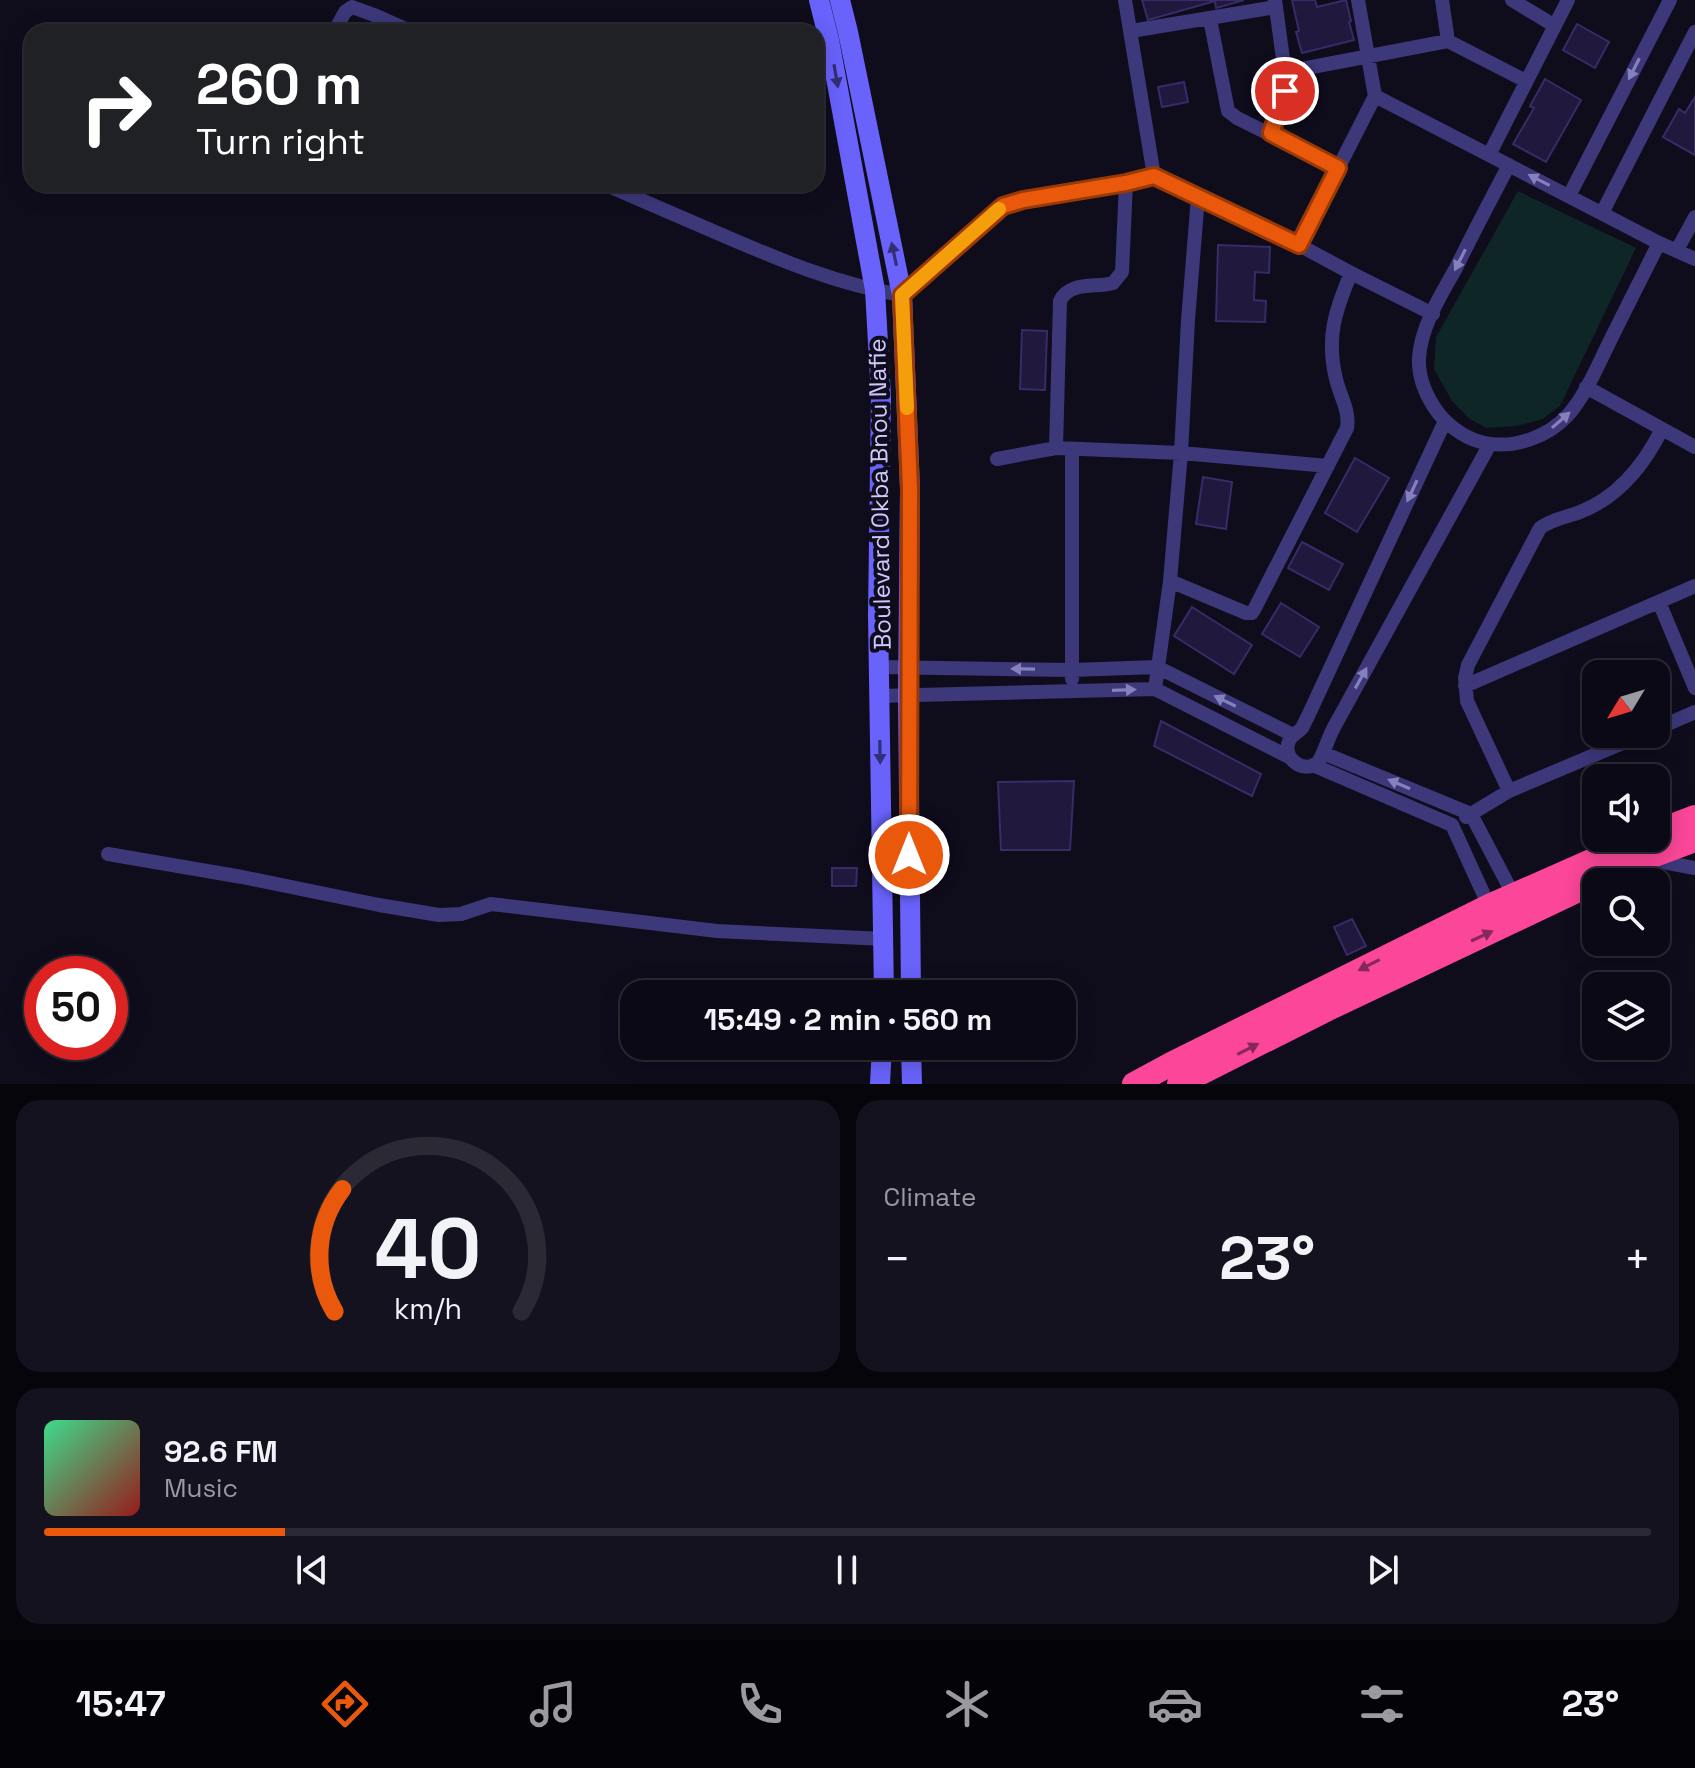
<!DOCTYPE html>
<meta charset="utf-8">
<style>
body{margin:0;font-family:"Space Grotesk",sans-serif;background:#14121e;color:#f1f3f6;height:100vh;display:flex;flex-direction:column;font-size:30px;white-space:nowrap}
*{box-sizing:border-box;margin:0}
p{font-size:26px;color:#9a9aa0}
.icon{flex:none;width:44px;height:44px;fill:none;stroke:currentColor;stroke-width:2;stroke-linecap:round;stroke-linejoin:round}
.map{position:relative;height:1084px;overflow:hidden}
.details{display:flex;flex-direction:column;gap:16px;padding:16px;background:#06050c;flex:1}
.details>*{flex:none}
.hud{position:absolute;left:24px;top:24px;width:800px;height:168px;border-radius:24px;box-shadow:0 4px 20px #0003,0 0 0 2px #2b2a34;background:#202124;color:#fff;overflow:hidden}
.needle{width:52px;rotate:232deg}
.buttons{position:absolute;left:1582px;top:660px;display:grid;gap:16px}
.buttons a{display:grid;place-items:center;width:88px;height:88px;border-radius:16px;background:#0b0915;box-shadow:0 4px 20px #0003,0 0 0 2px #2b2a34;font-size:40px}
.speed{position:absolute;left:24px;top:956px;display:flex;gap:16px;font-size:40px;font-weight:700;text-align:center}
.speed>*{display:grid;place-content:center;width:104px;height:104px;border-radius:50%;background:#0b0915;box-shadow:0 4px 20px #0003,0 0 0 2px #2b2a34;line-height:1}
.speed .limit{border:12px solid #d22;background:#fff;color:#111}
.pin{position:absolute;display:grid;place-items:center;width:68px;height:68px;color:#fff;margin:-34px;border:4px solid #fff;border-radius:50%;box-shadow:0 2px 8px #0007}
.me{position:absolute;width:88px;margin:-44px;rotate:0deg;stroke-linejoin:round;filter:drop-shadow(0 0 6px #0008)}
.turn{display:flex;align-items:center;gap:28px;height:168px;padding:0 40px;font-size:36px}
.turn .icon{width:104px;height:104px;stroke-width:2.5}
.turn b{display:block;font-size:56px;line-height:68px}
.big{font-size:60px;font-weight:700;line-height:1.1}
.details .tile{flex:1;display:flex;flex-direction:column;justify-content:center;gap:12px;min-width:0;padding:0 28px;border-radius:24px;background:#14121e}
.details .dial{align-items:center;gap:0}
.dial svg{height:208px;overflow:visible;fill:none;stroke:#2b2a34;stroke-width:7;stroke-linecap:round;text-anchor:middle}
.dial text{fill:#f1f3f6;stroke:none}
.song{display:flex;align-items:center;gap:24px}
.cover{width:96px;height:96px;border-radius:12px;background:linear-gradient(135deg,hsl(150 70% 55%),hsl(0 70% 35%))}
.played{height:8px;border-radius:4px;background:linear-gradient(90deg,#ea580c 15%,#2b2a34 15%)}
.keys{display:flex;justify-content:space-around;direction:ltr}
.heat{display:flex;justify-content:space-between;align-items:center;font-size:44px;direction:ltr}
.details .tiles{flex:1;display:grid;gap:16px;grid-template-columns:1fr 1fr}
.tile:last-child{grid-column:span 2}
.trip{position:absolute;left:620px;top:980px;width:456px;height:80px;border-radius:24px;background:#0b0915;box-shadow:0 4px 20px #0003,0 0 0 2px #2b2a34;font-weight:700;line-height:80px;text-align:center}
.tabs{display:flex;height:128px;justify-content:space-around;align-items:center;background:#040408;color:#9a9aa0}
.tabs .icon{width:56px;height:56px}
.tabs .active{color:#ea580c}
.tabs b{font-size:36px;color:#f1f3f6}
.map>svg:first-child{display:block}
</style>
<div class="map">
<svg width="1695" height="1084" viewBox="0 0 1695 1084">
<rect width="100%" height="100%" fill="#0f0c1c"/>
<!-- green -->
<path fill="#0f2626" d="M1518,191l118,57 -76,158 -17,13 -27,7 -30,2 -16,-9 -18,-18 -18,-32 2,-32z"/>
<!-- building -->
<path fill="#20183d" stroke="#382b68" stroke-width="2" d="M1142,0h102l-28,8 -1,-7 -67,19z
M1292,0h23l2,7 29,-7 5,21 -2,1 5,18 -52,13 -6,-21 3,-1z
M1577,24l32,18 -14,26 -32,-18z
M1545,79l36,21 -35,62 -33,-18 21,-36 -4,-2z
M1184,82l4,20 -26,5 -4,-20z
M1695,97v58l-32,-18 16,-28 6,4z
M1218,245l52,2 -1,26 -14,-1 -1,28 12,1 -1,21 -49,-1z
M1022,330l25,1 -2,59 -25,-1z
M1355,458l34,20 -32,54 -32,-19z
M1203,477l29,5 -6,47 -30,-5z
M1302,542l41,22 -14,26 -41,-22z
M1281,603l38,24 -19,30 -38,-23z
M1192,607l60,38 -18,29 -60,-38z
M1161,721l100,53 -9,22 -98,-50z
M1074,781l-4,69h-69l-3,-68z
M832,868h25l-1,18h-24z
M1352,919l14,27 -19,9 -13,-28z"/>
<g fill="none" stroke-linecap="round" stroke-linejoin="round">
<!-- street -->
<path stroke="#3c387a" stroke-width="14" d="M1125,0l29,176
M1358,0l17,96
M1442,0l6,41
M1512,0l43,26
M1210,19l18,92 9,7 101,50
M1131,31l145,-24
M334,32l11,-20 7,-5 22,8 38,17
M1286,72l162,-31 78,40
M1375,96l284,147 36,16
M1271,133l11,-31 4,-21 -11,-81
M1489,155l79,-155
M1509,165c-18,34 -36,68 -53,103 -15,27 -35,58 -37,90 -1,21 8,40 20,56 12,14 27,25 46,29 29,6 63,-6 83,-28 17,-19 28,-46 39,-68 17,-35 35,-70 52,-104
M604,184c39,17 78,34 118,51 58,25 117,50 180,60l101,-89 20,-6 103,-17 28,-7 145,69 52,28 82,41
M1569,196l101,-196
M1602,213l93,-181
M1299,245l76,-149
M1677,250l18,-33
M1586,387l109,60
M1445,421l-137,295c-2,4 -4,8 -6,12 -4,5 -11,7 -13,13 -7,16 12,32 27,23 6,-4 12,-26 17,-35l157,-285
M1056,448l4,-147c9,-20 36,-13 53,-18l9,-11 4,-89
M997,459l59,-11 125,5 147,13
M1170,581l76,32h6l3,-5 92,-180c3,-17 -7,-32 -11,-49 -10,-41 -1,-68 15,-106
M1659,602l36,86
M879,667l193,3 85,-3 136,68
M1072,679v-230
M1465,686l230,-100
M1155,689l15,-108 11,-128 7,-133 10,-123
M878,696l277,-7 134,68
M1656,729l39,-17
M1323,753l148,61 43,82
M1313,765l139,60 37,81
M1509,791l-42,-90 -2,-23 3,-13 72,-137c12,-9 27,-11 40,-16 39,-15 64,-47 82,-83
M1466,817l43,-26 135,-57
M108,854l134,23 137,28 60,10 22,-1 30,-10 226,27 167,8
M1652,860l43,8"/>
<!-- secondary -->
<path stroke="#6962fb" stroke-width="20" d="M819,0l10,40 46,250 6,106 -3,219 6,379
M840,0l8,32 54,263 8,194 -2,206 3,299
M911,1046l1,38
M880,1084l2,-38"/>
<!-- highway -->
<path stroke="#fb4699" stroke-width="24" d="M1656,832l39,-15
M1134,1084l37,-20 318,-158 154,-68
M1179,1084l149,-75 316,-150 51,-19"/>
</g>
<!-- one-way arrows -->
<defs><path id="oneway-solid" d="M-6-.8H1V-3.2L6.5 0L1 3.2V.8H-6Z" transform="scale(2)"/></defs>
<g fill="#8680bc">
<use href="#oneway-solid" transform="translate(1634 69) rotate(117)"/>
<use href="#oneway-solid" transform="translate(1539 180) rotate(-153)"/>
<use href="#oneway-solid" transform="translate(1460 260) rotate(117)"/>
<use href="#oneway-solid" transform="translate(1561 420) rotate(-41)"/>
<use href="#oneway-solid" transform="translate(1412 491) rotate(115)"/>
<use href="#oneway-solid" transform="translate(1023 669) rotate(-179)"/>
<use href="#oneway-solid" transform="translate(1361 678) rotate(-61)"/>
<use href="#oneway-solid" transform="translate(1124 690) rotate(-2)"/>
<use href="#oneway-solid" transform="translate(1225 701) rotate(-154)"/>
<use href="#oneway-solid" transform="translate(1399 784) rotate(-157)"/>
</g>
<g fill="#332e75">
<use href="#oneway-solid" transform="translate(836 76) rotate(80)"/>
<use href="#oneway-solid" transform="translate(894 254) rotate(-102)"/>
<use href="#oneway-solid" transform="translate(880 752) rotate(89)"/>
</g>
<g fill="#85295a">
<use href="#oneway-solid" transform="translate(1482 936) rotate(-25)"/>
<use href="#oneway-solid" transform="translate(1369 965) rotate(153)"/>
<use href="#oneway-solid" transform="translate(1248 1049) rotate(-27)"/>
</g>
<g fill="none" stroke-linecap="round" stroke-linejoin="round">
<!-- route casing -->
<g stroke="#983908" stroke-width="20">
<path id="route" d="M909,855l1,-366 -8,-194 101,-89 20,-6 103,-17 28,-7 145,69 39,-77 -67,-35 14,-42"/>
</g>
<!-- route -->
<use href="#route" stroke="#ea580c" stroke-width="14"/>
<!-- slow -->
<path stroke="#f59e0b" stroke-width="14" d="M907,408l-5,-113 97,-86"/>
</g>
<g text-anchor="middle" stroke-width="8" stroke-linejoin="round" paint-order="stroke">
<!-- street labels -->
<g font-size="24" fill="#cfc8fe" stroke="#0f0c1c">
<text transform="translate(880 494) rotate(-91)" y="8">Boulevard Okba Bnou Nafie</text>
</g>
</g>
</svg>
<div class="buttons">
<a><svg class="needle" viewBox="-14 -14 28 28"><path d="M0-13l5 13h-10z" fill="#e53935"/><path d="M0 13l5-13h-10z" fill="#9a9aa0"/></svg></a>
<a><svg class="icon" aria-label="sound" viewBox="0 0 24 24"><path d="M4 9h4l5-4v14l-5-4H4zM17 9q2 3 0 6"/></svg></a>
<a><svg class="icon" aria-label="search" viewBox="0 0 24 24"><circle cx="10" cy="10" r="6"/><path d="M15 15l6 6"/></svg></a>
<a><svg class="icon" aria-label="layers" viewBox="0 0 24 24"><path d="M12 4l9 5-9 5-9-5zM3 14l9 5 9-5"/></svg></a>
</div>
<div class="speed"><div class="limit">50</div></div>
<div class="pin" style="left:1285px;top:91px;background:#d93025"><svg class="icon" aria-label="arrive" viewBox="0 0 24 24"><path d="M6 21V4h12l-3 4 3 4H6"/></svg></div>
<svg class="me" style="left:909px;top:855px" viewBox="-20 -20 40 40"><circle r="17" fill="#ea580c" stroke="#fff" stroke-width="3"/><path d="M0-11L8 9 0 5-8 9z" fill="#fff"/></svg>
<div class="trip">15:49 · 2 min · 560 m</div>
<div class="hud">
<div class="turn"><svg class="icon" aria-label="right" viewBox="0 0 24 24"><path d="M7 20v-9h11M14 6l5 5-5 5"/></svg><div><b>260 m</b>Turn right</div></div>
</div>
</div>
<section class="details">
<div class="tiles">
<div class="tile dial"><svg viewBox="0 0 100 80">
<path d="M14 69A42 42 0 1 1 86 69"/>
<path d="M14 69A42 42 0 0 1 17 22" stroke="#ea580c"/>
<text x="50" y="56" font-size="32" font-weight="700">40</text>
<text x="50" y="72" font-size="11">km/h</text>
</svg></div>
<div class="tile"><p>Climate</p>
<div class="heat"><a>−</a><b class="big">23°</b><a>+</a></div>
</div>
<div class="tile">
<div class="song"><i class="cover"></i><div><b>92.6 FM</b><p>Music</p></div></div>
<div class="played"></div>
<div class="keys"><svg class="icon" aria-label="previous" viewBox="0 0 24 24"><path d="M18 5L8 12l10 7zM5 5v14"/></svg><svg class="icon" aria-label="pause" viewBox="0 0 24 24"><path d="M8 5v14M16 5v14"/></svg><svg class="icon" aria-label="next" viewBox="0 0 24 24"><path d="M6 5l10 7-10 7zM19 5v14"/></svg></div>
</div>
</div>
</section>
<nav class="tabs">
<b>15:47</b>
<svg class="icon active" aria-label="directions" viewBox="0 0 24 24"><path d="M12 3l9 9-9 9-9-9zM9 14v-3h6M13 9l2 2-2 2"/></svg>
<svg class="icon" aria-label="music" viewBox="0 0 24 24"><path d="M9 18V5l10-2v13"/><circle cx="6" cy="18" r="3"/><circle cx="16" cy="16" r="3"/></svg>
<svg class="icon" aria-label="phone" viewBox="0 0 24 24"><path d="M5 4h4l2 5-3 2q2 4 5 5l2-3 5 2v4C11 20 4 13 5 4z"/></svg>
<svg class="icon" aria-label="climate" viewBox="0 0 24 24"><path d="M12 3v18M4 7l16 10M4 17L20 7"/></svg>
<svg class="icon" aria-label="car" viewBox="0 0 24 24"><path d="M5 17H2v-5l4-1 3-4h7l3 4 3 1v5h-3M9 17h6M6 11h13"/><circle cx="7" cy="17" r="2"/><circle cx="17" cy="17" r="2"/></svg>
<svg class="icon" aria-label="filters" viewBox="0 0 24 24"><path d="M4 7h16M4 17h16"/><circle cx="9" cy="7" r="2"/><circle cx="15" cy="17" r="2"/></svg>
<b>23°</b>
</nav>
